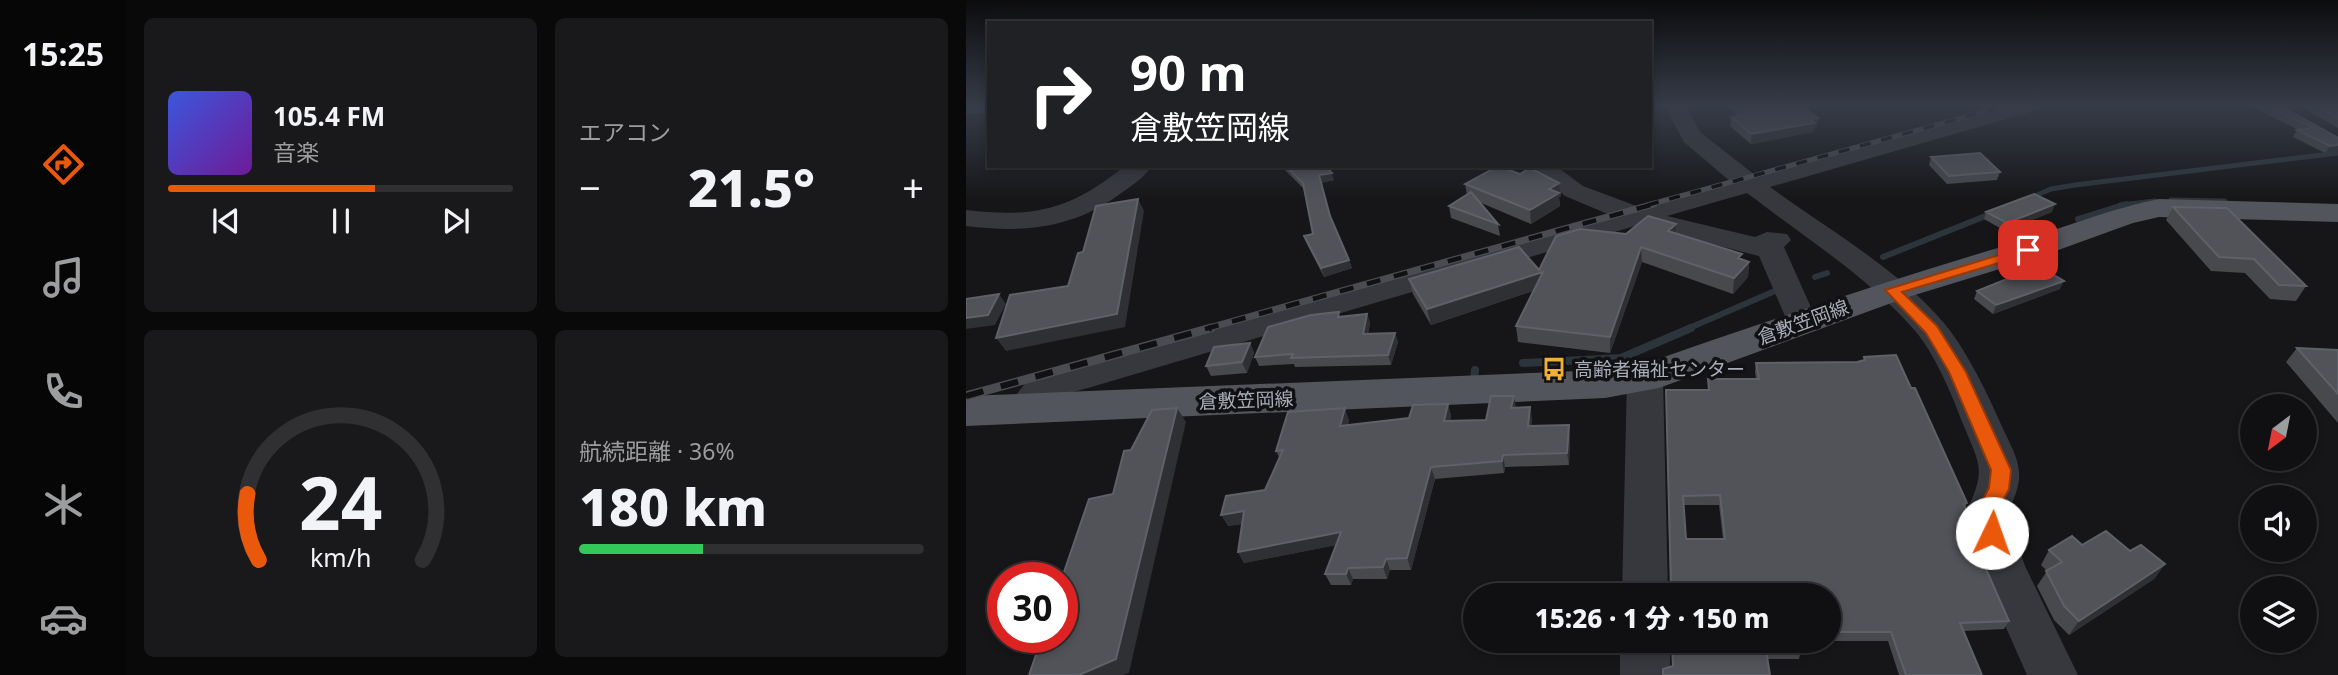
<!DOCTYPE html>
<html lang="ja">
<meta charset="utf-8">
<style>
body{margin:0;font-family:"Noto Sans","Noto Sans JP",sans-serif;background:#19191b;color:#f1f3f6;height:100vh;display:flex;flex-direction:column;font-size:26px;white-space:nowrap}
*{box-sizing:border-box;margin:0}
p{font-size:23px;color:#9c9d9f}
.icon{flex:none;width:38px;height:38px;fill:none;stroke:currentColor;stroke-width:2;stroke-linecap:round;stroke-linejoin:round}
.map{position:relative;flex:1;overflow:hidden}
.details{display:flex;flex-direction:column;gap:18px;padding:18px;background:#09090a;width:840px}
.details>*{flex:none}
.top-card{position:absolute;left:21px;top:21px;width:665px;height:147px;border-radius:0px;box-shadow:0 4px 10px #0003,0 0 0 2px #303032;background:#202124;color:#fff;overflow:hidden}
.needle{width:46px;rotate:212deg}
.buttons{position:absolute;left:1274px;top:394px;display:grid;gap:14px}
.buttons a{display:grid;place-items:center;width:77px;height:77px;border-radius:50%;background:#101012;box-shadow:0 4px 10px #0003,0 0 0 2px #303032;font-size:35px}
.speed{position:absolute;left:21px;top:562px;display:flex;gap:14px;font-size:35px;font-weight:700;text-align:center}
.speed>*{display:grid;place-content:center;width:91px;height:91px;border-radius:50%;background:#101012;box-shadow:0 4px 10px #0003,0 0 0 2px #303032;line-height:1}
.speed .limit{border:10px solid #d22;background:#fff;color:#111}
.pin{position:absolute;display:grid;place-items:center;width:60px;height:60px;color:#fff;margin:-30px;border-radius:14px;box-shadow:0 4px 10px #0006}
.me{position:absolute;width:77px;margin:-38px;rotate:3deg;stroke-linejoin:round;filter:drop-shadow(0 0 5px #0008)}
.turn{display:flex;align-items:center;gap:24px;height:147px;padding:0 28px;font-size:32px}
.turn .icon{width:91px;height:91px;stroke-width:2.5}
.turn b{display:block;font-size:49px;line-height:60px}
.big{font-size:52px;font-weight:800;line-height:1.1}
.details .tile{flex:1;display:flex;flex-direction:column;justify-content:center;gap:10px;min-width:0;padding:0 24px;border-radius:10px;background:#19191b}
.details .dial{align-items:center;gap:0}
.dial svg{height:182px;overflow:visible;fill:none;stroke:#303032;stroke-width:7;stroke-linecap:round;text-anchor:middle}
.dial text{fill:#f1f3f6;stroke:none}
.song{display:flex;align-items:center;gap:21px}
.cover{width:84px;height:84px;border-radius:10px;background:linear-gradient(135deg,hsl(230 70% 55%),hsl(280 70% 35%))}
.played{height:7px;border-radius:4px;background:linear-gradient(90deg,#ea580c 60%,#303032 60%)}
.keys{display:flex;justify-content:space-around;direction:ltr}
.heat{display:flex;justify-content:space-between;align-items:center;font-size:38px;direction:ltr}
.charge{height:10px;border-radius:5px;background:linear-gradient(90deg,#34c759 36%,#303032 0)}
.details .tiles{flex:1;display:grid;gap:18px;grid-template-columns:repeat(2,1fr)}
.trip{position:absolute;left:497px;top:583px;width:378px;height:70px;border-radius:35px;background:#101012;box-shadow:0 4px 10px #0003,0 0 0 2px #303032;font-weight:800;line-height:70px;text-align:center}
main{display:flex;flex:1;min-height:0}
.dock{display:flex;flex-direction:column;width:126px;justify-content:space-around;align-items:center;background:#060607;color:#9c9d9f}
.dock .icon{width:49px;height:49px}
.dock .active{color:#ea580c}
.dock b{font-size:32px;color:#f1f3f6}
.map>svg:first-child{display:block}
</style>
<main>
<nav class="dock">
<b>15:25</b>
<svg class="icon active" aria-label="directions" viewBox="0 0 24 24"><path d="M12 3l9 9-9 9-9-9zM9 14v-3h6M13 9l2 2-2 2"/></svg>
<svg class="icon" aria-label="music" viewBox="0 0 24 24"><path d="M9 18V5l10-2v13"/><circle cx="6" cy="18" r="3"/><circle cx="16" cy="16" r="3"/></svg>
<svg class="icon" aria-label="phone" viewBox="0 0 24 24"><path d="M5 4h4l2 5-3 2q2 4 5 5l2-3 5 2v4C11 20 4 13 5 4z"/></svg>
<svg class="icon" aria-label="climate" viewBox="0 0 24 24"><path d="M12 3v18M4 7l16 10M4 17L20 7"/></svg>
<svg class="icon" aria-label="car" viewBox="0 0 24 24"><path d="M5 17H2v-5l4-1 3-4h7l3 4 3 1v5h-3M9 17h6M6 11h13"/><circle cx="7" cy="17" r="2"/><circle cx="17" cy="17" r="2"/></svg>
</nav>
<section class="details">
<div class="tiles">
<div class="tile">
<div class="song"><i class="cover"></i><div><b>105.4 FM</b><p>音楽</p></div></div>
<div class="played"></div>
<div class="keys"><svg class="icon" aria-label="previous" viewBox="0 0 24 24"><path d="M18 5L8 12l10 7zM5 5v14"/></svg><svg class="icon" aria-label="pause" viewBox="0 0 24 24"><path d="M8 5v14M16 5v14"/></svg><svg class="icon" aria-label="next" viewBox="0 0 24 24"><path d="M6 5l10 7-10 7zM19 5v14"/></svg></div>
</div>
<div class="tile"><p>エアコン</p>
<div class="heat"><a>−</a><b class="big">21.5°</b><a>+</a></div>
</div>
<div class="tile dial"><svg viewBox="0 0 100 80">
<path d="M14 69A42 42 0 1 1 86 69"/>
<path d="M14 69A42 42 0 0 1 9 40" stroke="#ea580c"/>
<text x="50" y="56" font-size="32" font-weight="700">24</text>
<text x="50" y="72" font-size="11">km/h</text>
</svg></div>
<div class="tile"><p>航続距離 · 36%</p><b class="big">180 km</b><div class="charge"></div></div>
</div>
</section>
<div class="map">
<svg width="1372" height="675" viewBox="0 0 1372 675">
<rect width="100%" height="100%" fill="#161618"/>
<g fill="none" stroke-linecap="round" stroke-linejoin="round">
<!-- stream-far2 -->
<path stroke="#2c353c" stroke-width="5" d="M1064,198l21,-9 24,-4 263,-32
M1205,200l54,1
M1154,205l35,-4"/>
<!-- stream-far1 -->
<path stroke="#2c353c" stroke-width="6" d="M1112,219l48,-15
M917,257l110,-44
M849,277l12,-4
M721,329l88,-38"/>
<!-- stream -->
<path stroke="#2c353c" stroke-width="8" d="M557,363l98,-5 70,-30
M508,378l1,-8"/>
<!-- minor -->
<path fill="#37383d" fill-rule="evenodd" d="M0,105h23v9l-23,-1z
M698,105h21l16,28 54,42 254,-70h35l-3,4 -271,78c56,41 128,82 173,135 21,24 43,68 56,98 19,42 30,50 8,94l18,52 53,109h-51l-47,-106 -15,-55c23,-46 14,-50 -4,-95 -9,-25 -27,-65 -44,-86 -47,-55 -113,-96 -170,-140l-80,23 88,21 12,-5 20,2 4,6 -7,7 34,76 -5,7 -11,3 -11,-3 -32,-74 -121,-31 -550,163c-11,3 -23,5 -32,10 -22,10 -14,30 -46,20l-5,-9 22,-28 583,-166 -45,-19 -37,-30h28l27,20 56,21 92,-25 -47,-40z
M159,166h27c-8,12 -21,20 -32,28 -48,35 -97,39 -154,32v-16c69,8 104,0 159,-44z
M679,366l13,3 5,9 5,217h-46l5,-217 5,-9z
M654,640h50v35h-50z"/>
<!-- major -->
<path fill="#53555c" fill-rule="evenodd" d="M1193,199l179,5v18l-179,-5 -26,6 -94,34 -134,41 -246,90 -54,10 -639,28v-30l639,-26 36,-5c123,-43 245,-84 370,-121 50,-15 97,-35 148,-45z"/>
<!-- rail-far2 casing -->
<g stroke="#4a4c52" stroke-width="5">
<path id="rail-far2" d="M682,205l360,-100"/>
</g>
<!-- rail-far1 casing -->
<g stroke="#4a4c52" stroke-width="7">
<path id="rail-far1" d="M239,329l449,-125"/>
</g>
<!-- rail casing -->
<g stroke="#4a4c52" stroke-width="9">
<path id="rail" d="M0,396l245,-68"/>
</g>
<!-- rail-far2 -->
<use href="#rail-far2" stroke="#111113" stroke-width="3.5" stroke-dasharray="11" stroke-linecap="butt"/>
<!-- rail-far1 -->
<use href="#rail-far1" stroke="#111113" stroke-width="4.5" stroke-dasharray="14" stroke-linecap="butt"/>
<!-- rail -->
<use href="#rail" stroke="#111113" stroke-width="6" stroke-dasharray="18" stroke-linecap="butt"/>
</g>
<!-- wall -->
<path fill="#47494d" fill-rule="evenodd" d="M760,105h74l18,13 -2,9 -2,1 -1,4 -62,12 -21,-18 1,-9 7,-1z
M1283,105h30l59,40v7l-13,1 -32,-16 4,-7h2z
M1332,105h40v23z
M965,157l69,15 -3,8 -50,4 -18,-19z
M318,166h42l8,14 -13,3 10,35 21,50 -28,9 -17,-33 -3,-8 9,-2 -8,-44 -19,-19z
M554,174l39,9 2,13 -2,1 1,9 -29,18 -52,-22 19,22 2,12 -49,-18 -2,-12 18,-11 -2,-11z
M1207,207l133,79 -10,15 -26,-2 -25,-26 -34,-2 -45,-51z
M1020,212h66l-47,19 -21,-12z
M709,233l74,29 -1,15 -15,17 -91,-32 -32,91 -92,-11 -2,-16 17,-35 -102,34 -18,-31 -4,-15 130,-9 87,-36z
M1094,289l-67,25 -19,-15 3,-8z
M401,314l3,9 -2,11 27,-1 3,9 -7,23 -96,2 -1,-3 -35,2 -4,-9 86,-40z
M284,343l4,10 -7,20 -36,3 -5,-10z
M1331,348l41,2v73l-52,-61z
M898,357l47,31 56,115 -2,4 17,53 27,61 -5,8 -40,2 18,44h-83l-11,-34h-88l1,9 -2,9h-32l-95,7 -1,-26h158v-45l-159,-9 -4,-187 42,-9v-11h48l-1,-7 1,-9 101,-1 6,-1zM717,505h36l4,34h-37z
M482,404l3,12 -1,5 36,-1 29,-12 17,11 -1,7 39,11 -1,28 -64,2 -1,6 -69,6 -24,91h-21l-3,9h-34l-2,6h-20l-6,-11 11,-29 -92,18 -6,-11 4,-28 -14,2 37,-36 14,-33 -3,-6 73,-31 -1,5 61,-7z
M1116,545l48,6 35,13 -11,15 -85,56 -15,-15 -17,-34 10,-15 -6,-6 8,-15z"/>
<!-- shaded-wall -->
<path fill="#2f3033" d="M852,118l-2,9 -2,1 -1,4 -62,12v-10z
M1372,145v7l-13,1 5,-7z
M366,173l2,7 -13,3 -2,-8z
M593,183l2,13 -2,1 1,9 -29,18 -1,-14 19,-21z
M172,199l6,12 -19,116 -119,24 -10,-13 121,-24z
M1089,204l-3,8 -47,19 2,-8z
M710,224l-1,15 -7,-8z
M675,247l1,15 -32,91v-16z
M383,260l3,8 -28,9 -3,-9z
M783,262l-1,15 -15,17 1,-16z
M577,272l2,15 -114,38 -4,-16z
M1098,281l-4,8 -67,25 3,-9z
M33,294l7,10 -11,21 -29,4v-11z
M401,314l3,9 -4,20 -3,-9z
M429,333l3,9 -7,23 -3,-10z
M284,343l4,10 -7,20 -5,-11z
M548,396l2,11 -3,12 -2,-11z
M482,404l3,12 -4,17 -3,-12z
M564,407l2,12 -2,19 -2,-12z
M211,408l9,14 -57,251 -6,2h-44z
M379,408l4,12 -5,17 -4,-11z
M603,425l1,12 -1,28 -2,-12z
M537,455l2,12 -1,6 -2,-12z
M465,467l4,12 -24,91 -4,-12z
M278,511l7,11 -23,4 -7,-11z
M375,532l5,11 -102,20 -6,-11z
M420,559l4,11 -3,9 -4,-12z
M1199,564l-11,15 -85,56 10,-14z
M382,568l5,11 -2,6 -5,-11z"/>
<!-- building -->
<path fill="#525359" stroke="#5f6168" stroke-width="2" fill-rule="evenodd" d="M771,105h63l18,13 -8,1 5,4 -64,11 -20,-17 16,-3z
M1300,105h13l59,33v7l-8,1 -33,-16 17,-2z
M1348,105h24v14z
M1014,153l20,19 -51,4 -18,-19z
M320,166h40l6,7 -13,2 11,41 19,44 -28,8 -17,-32 9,-2 -10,-51z
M532,166l22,8 10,-6 29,15 -10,6 10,4 -29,17 -65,-26z
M505,192l27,32 -49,-18z
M1068,194l21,10 -48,19 -21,-11z
M172,199l-21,115 -121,24 14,-43 58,-9 10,-33 5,-1 13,-46z
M1207,207l54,1 79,78 -27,-1 -25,-26 -35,-2z
M682,216l28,8 -8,7 74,23 -4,4 11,4 -15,16 -93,-31 -31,90 -94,-11 27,-54 -116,37 -18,-30 110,-32 20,23 17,-34 24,-7 46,5z
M1073,266l25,15 -68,24 -19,-14z
M33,294l-11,21 -22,3v-19z
M373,312l-1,5 29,-3 -4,20 32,-1 -7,22 -97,3 2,-4 -38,3 13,-30 43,-12z
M284,343l-8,19 -36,4 8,-19z
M1331,348l41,2v44z
M930,355l15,33h4l52,115 -3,1 18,56 27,61 -49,2 22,52h-76l-15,-43h-62v-37h-168v-6l10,-3 -5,-196h43l-1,-11h51l-3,-16 101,-1 8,-2 -1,-3zM754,495l5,44h-39l-3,-43z
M525,396h23l-3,12 19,-1 -2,19 41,-1 -2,28 -64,2 -1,6 -71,6 -24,91 -21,1 -3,8 -35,1 -2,6h-21l16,-42 -103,20 6,-41 -23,4 5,-19 39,-6 18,-40 -7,1 12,-39 57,-4 -5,18 69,-8 4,-13 35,-1 -4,17 42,-1z
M211,408l-61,251 -37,16h-50l13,-38h20v-59l27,-79 24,-5 11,-43 7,-1 21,-40z
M1140,531l24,20 11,-6 24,19 -86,57 -15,-15 -18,-35 16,-9 -13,-12 23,-14 10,9z
M706,640h128l1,10h-35l4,25h-107v-6l10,-3z"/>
<!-- sky -->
<linearGradient id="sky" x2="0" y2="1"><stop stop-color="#0c0c0d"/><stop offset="0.53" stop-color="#363c48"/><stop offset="1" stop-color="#363c48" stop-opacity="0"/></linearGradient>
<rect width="1372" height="200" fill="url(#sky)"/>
<!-- route -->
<path fill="#ea580c" stroke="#983908" stroke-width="2" d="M1062,246l6,4 -2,3 -130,39 35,34 29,46 45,98 -2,19 -13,25 6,19 -3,6 -7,2 -8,-2 -9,-25 14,-26 2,-18 -42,-98 -23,-39 -41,-43z"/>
<!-- icons -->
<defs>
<g id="bus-bare" transform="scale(1.89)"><path d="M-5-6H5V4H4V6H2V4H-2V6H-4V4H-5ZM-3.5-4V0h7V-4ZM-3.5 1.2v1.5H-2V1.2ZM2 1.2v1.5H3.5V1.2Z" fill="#f2b134" stroke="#111113" stroke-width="2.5" paint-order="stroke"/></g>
</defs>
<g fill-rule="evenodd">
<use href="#bus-bare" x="588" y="369"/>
</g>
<g text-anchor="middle" stroke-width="7" stroke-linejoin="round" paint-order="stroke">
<!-- street labels -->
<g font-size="19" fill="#a8adb8" stroke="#111113">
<text transform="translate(837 322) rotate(-20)" y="7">倉敷笠岡線</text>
<text transform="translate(280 400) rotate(-2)" y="7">倉敷笠岡線</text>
</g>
<!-- poi labels -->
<g font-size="19" fill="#a8adb8" stroke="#111113" text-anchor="start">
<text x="608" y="376">高齢者福祉センター</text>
</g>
</g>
</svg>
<div class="buttons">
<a><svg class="needle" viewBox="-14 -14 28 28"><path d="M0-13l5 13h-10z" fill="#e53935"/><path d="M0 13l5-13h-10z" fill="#9c9d9f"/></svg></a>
<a><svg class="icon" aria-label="sound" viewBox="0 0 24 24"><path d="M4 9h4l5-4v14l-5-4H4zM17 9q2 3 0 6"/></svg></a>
<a><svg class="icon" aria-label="layers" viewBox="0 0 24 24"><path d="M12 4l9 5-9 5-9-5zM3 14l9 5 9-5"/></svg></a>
</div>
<div class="speed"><div class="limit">30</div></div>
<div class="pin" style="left:1062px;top:250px;background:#d93025"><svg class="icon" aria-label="arrive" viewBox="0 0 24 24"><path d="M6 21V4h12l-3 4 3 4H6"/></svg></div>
<svg class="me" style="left:1026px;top:533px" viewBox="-20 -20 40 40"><circle r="19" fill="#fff"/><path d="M0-13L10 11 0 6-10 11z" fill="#ea580c"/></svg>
<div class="trip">15:26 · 1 分 · 150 m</div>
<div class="top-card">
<div class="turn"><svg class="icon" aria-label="right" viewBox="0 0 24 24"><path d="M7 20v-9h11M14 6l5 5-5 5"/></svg><div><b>90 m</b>倉敷笠岡線</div></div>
</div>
</div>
</main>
